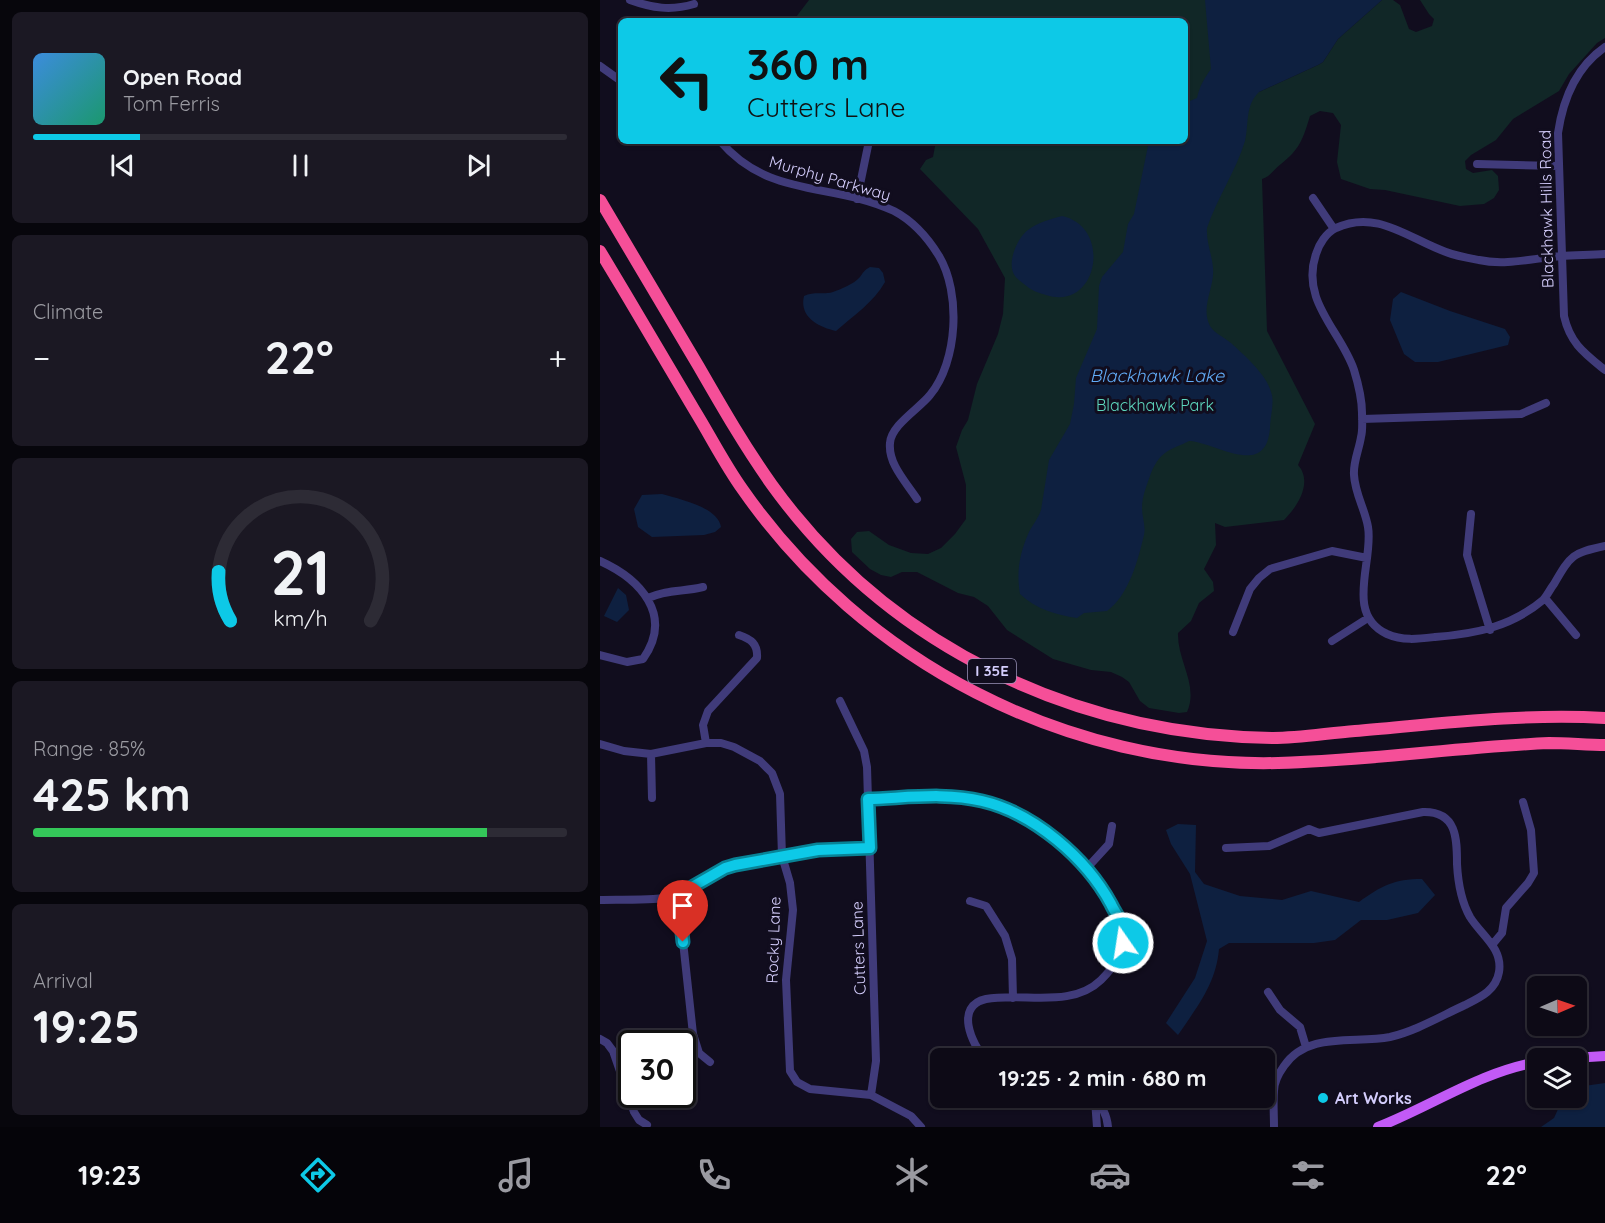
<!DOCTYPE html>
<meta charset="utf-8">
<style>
body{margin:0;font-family:Quicksand,sans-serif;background:#1b1823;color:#f1f3f6;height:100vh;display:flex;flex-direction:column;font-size:22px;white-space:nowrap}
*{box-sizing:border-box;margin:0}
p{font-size:20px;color:#9a9aa1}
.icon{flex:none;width:33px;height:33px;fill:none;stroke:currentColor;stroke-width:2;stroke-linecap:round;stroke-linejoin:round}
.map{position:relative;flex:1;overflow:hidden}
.side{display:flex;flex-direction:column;gap:12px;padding:12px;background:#07060c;width:600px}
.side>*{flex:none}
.guide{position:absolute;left:18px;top:18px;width:570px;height:126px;border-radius:9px;box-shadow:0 2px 4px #0004,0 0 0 2px #2d2b35;background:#0dc9e7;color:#111;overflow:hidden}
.needle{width:39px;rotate:88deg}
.tools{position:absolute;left:927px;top:976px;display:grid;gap:12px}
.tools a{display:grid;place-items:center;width:60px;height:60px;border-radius:9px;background:#0d0a16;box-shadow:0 2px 4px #0004,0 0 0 2px #2d2b35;font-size:30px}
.speed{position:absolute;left:18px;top:1030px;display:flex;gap:12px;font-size:30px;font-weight:700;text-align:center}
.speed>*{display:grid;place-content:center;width:78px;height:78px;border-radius:50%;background:#0d0a16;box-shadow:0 2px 4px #0004,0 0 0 2px #2d2b35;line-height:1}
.speed .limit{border:3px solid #111;border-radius:9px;background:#fff;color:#111}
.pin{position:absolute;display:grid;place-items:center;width:51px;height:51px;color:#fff;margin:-62px -26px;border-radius:50% 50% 50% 0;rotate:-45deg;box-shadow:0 0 6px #0007}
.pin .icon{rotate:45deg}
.me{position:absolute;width:66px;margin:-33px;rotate:347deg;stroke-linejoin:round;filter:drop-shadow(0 0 4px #0008)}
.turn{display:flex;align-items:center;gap:21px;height:126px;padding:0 30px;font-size:27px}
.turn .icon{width:78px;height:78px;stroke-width:2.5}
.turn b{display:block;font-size:42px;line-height:51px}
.big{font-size:45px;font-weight:800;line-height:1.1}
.side .card{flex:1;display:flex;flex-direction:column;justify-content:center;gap:9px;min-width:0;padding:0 21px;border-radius:9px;background:#1b1823}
.side .dial{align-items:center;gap:0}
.dial svg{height:156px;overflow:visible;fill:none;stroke:#2d2b35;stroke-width:7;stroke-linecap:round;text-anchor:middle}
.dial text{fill:#f1f3f6;stroke:none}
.song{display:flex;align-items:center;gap:18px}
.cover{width:72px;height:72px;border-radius:9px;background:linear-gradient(135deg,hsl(210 70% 55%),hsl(160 70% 35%))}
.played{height:6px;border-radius:3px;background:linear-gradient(90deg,#0dc9e7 20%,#2d2b35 20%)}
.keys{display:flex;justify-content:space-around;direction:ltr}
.heat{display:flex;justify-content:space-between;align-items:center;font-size:33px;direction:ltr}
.charge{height:9px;border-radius:4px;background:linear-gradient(90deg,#34c759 85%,#2d2b35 0)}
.trip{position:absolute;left:330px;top:1048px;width:345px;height:60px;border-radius:9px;background:#0d0a16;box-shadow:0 2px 4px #0004,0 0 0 2px #2d2b35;font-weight:800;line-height:60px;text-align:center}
.tab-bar{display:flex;height:96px;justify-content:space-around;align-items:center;background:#050409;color:#9a9aa1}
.tab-bar .icon{width:42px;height:42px}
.tab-bar .on{color:#0dc9e7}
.tab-bar b{font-size:27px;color:#f1f3f6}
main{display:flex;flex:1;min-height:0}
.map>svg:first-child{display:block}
</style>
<main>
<section class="side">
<div class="card">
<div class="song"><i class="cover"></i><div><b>Open Road</b><p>Tom Ferris</p></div></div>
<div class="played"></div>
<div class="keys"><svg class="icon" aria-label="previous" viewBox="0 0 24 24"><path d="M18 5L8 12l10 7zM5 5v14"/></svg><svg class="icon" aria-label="pause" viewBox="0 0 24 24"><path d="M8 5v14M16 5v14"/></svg><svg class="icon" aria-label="next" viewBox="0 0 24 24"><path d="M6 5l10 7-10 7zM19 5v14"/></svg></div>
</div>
<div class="card"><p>Climate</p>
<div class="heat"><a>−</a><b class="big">22°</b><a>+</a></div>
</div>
<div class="card dial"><svg viewBox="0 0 100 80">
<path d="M14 69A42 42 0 1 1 86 69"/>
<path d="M14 69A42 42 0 0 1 8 44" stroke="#0dc9e7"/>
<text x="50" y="56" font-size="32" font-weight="700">21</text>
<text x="50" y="72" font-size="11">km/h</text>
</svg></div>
<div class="card"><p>Range · 85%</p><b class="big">425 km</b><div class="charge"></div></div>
<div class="card"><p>Arrival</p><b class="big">19:25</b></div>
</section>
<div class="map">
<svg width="1005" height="1127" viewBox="0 0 1005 1127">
<rect width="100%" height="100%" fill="#110d1e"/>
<!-- green -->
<path fill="#112727" d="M209,0h446l4,92 59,-27 5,-3 15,-23 44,-39h11l7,5 9,24 7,3 16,-6 2,-7 -5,-5 -9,-14h185v38l-8,5 -28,31 -10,17 -46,28 -17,21 -25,15 -6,6 1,8 7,4 19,-3 6,6 1,14 -5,8 -10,6 -24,2 -75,-16 -15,-1 -29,-10 -4,-17 4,-37 -8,-12 -13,-2 -10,5c-7,23 -10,33 -29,48 -8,6 -10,12 -19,15l5,152 48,93 -17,41c15,17 0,41 -14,55l-59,7 -10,-4 1,22 -12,24 9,13 1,9 -15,12 -8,18 -13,12c-1,28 21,52 9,79l-8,1 -30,-5 -9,-7 -11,-19 -7,-5 -11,-5 -20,-2 -38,-11 -46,-29 -19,-24 -14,-9 -16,-4 -41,-21h-15l-11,5 -10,-2 -11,-6 -18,-17 -1,-13 6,-7 12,-1 20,14 22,8 17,1 13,-6 14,-14 11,-15v-34l-10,-38 6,-17 6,-10 9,-36 21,-50 5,-20 2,-36 -27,-49 -58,-60 6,-9 7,-3 3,-16h249v-120h-392z"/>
<!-- water -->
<path fill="#0e2040" d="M605,0h177l-44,39 -15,23 -5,3 -59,27c-14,13 -10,32 -14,49 -9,30 -28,57 -38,87 -1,14 5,26 6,40 2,19 -13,39 -3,58 5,8 14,11 21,17 12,11 36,32 40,49 4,10 -1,24 -1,36 -4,50 -50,17 -79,13 -4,0 -5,2 -8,3 -18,7 -24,11 -32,29 -4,12 -9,23 -9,35 0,9 4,18 2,27 -6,25 -15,60 -37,76l-23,2 -7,5c-21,-3 -41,-9 -57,-24 -4,-23 0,-42 9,-62 4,-8 9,-13 12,-22l8,-50 21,-36 4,-20 2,-26 21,-49 2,-43 3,-9 21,-25 5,-28 6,-10 15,-73h36v-38l12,-5c3,-13 7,-19 14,-29z
M462,216c51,11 36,96 -16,79 -6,-2 -11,-3 -17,-7 -4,-4 -10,-7 -14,-12 -9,-12 2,-38 13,-46 9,-7 22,-11 34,-14z
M270,267l9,1 4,5 2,9c-11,20 -32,34 -49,49 -18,-4 -37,-14 -32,-35 10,-5 20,-1 29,-4 8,-3 21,-8 27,-15 3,-4 4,-7 10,-10z
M801,292l49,19 55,18 5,8 -2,8 -70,17h-23l-11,-8 -14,-34 3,-21z
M62,494c17,5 56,13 59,33l-6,5 -11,3 -52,2 -14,-10 -4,-18 8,-14z
M18,588l8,7 3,15 -12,12 -13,-6z
M578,824l18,1 -1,47 9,12 36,12 42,4 29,-9 48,11c22,-16 35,-23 63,-23l13,16 -17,18 -31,7h-26l-26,20 -21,3h-85l-10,6c-3,35 -22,58 -41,86l-12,-12 29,-45 12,-37 -17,-67 -19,-30 -5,-14z
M1005,1083v44h-64l13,-9 9,-20h13l1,-11z"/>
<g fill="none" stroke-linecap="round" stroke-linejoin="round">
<!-- minor -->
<path stroke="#403b7a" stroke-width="8" d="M30,0c22,8 41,11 64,4
M1005,47c-29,20 -42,52 -47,86l6,183c6,27 20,37 41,54
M0,66l21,15
M120,141c49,58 113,41 174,70 19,10 34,27 45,45 22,37 19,105 -9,139 -10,13 -39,30 -40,48 -2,21 16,39 27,56
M877,164l82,2
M713,198l21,31
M257,199l12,-58
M1005,254c-15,1 -29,1 -44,2 -27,2 -55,10 -82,4 -11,-2 -23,-4 -33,-8 -37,-13 -69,-43 -110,-24 -10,5 -17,16 -20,26 -16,47 25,77 38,116 4,13 8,30 8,43 0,8 1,17 -1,24 -2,13 -8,25 -7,38 1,19 11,34 14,52 6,34 -24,87 19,107 16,7 31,5 48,3 40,-3 76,-10 108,-37 4,-4 7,-11 11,-16 17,-29 18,-31 51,-38
M762,419l159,-5 25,-11
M871,514l-4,41 23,75
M0,561c40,18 74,54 43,98l-16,3 -27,-7
M48,598c20,-9 35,-6 55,-11
M945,598l31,37
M633,632l17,-43 9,-11 11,-9 62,-18 35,7
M732,641l36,-23
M240,701l24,50 3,16 9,294 -5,34
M106,743l-3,-18 5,-14 49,-53c1,-14 -6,-19 -18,-23
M0,744l24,7 27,3 55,-11h15l13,4 26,14 12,12 8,21 2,62 8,27 3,27 -7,70 4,91 7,11 13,7 61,6 40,21 10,11
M51,754l1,44
M268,799c37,-1 77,-6 114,2 54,11 104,58 130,106 6,11 12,21 11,34 -1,15 -12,29 -22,39 -30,29 -78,12 -115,19 -32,7 -14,45 -1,60
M626,848l43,-2 40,-17 10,4 104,-21c34,-1 34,27 34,52 1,19 4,37 13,53 11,18 33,31 29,55 -3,18 -18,25 -34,33 -24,11 -49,26 -75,32 -36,7 -82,-6 -106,29 -5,7 -10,16 -10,25 -1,11 0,24 0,36
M487,868l22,-24 3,-18
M78,895l15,139 6,19 11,9
M0,900c20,-1 63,2 81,-6 18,-9 35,-22 54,-29l83,-15 52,-2
M370,901l16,5 19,30 7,23 1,39
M892,945l10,-12 4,-25 22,-25 6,-10 -3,-43 -8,-28
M668,992l12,18 20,17 6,20
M0,1039l7,4 6,8 21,61 5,8 8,5
M420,1098l11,3 17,-3
M493,1098c10,8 14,17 15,29
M495,1100l2,27"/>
<!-- major -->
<path stroke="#c25af6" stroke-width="10" d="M957,1059l48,-3
M778,1127c54,-21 102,-55 160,-65"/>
<!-- highway -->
<path stroke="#f54f98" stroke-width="12" d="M0,200c33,56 66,112 99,167 23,40 46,80 73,118 117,162 303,250 501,253 27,0 55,-5 82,-7 82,-7 167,-18 250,-13
M0,251c32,53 63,106 95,160 16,26 30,54 48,79 120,172 324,278 535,273 90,-2 181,-16 271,-20 19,0 38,2 56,2"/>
</g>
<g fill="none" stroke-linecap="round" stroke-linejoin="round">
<!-- route casing -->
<g stroke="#088396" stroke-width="15">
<path id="route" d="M83,942l-5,-47 47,-27 10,-3 83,-15 52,-2 -2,-49c37,-1 78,-7 114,2 52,12 104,57 129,103 3,7 9,14 10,20 2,6 1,13 2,19"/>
</g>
<!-- route -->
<use href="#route" stroke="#0dc9e7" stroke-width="10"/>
</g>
<!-- markers -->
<circle fill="#0dc9e7" stroke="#110d1e" stroke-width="2" cx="723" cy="1098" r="6"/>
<g text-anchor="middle" stroke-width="6" stroke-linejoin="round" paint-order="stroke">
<!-- shield labels -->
<rect fill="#110d1e" stroke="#9a93b9" stroke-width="1.5" x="368" y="659" width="48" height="24" rx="4.5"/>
<g font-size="15" font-weight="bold" fill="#d4cdfc">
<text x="392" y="676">I 35E</text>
</g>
<!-- street labels -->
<g font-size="16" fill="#d4cdfc" stroke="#110d1e">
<text transform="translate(230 178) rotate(16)" y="6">Murphy Parkway</text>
<text transform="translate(946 209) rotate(-91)" y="6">Blackhawk Hills Road</text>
<text transform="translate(173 940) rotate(-88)" y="6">Rocky Lane</text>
<text transform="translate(258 948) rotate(-92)" y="6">Cutters Lane</text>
</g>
<!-- park labels -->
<g font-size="16" fill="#5ed7be" stroke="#110d1e">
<text x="555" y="411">Blackhawk Park</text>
</g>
<!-- poi labels -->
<g font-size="16" font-weight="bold" fill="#d4cdfc" stroke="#110d1e" text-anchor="start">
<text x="735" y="1104">Art Works</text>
</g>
<!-- water labels -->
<g font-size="18" font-style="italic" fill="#61abf6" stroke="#110d1e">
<text x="557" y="382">Blackhawk Lake</text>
</g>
</g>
</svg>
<div class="tools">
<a><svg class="needle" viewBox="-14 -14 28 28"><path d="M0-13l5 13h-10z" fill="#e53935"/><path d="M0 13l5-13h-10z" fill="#9a9aa1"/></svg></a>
<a><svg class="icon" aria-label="layers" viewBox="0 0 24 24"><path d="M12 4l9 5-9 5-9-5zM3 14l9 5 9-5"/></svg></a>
</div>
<div class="speed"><div class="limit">30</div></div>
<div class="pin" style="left:83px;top:942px;background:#d93025"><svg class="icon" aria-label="arrive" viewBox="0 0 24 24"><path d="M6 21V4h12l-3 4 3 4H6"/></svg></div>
<svg class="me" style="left:523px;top:943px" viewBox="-20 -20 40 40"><circle r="17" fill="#0dc9e7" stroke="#fff" stroke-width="3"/><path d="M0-11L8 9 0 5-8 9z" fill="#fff"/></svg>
<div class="trip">19:25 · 2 min · 680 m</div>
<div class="guide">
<div class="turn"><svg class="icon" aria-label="left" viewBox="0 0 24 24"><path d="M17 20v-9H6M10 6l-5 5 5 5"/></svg><div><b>360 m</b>Cutters Lane</div></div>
</div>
</div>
</main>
<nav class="tab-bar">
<b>19:23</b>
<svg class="icon on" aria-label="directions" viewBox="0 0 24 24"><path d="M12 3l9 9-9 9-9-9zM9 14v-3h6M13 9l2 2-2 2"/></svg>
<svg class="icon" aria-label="music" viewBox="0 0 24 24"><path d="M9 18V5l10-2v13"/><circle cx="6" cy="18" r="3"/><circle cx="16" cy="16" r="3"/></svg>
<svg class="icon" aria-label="phone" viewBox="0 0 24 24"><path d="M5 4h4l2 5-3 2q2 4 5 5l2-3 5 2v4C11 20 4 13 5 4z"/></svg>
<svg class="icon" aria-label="climate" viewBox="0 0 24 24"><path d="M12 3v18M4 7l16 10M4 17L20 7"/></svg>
<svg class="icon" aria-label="car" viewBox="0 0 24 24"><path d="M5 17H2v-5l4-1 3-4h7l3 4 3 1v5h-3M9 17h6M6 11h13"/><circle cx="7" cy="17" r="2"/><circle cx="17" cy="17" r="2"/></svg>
<svg class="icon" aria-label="filters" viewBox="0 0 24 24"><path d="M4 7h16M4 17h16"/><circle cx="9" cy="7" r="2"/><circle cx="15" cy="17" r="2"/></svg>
<b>22°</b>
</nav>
